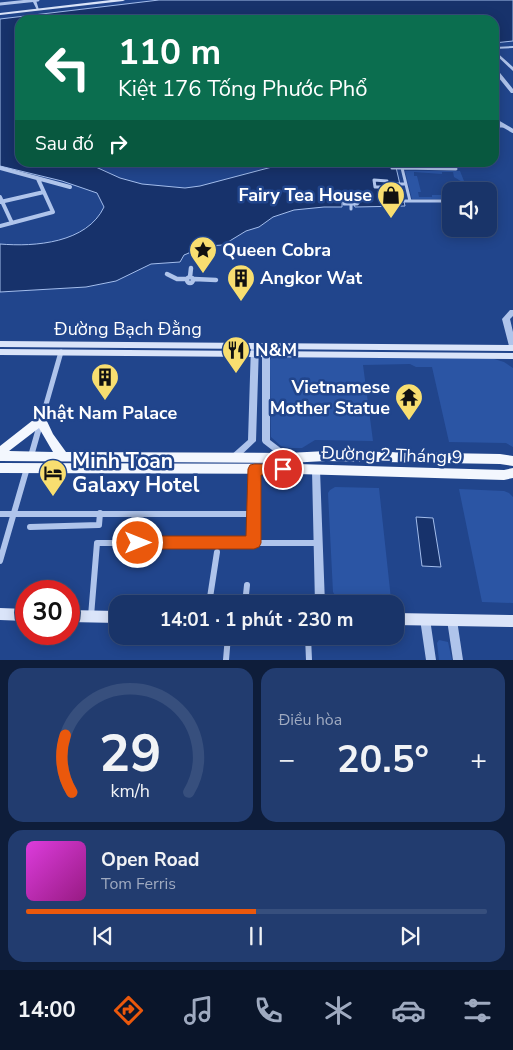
<!DOCTYPE html>
<html lang="vi">
<meta charset="utf-8">
<style>
body{margin:0;font-family:"Nunito Sans",sans-serif;background:#223c6f;color:#f1f3f6;height:100vh;display:flex;flex-direction:column;font-size:19px;white-space:nowrap}
*{box-sizing:border-box;margin:0}
p{font-size:16px;color:#9faac0}
.icon{flex:none;width:28px;height:28px;fill:none;stroke:currentColor;stroke-width:2;stroke-linecap:round;stroke-linejoin:round}
.map{position:relative;height:660px;overflow:hidden}
.drawer{display:flex;flex-direction:column;gap:8px;padding:8px;background:#0e1d3a;flex:1}
.drawer>*{flex:none}
.banner{position:absolute;left:15px;top:15px;width:484px;height:152px;border-radius:15px;box-shadow:0 2px 12px #0003,0 0 0 1px #374f7d;background:#0b6e4f;color:#fff;overflow:hidden}
.tools{position:absolute;left:442px;top:182px;display:grid;gap:10px}
.tools a{display:grid;place-items:center;width:55px;height:55px;border-radius:10px;background:#193469;box-shadow:0 2px 12px #0003,0 0 0 1px #374f7d;font-size:25px}
.speed{position:absolute;left:15px;top:580px;display:flex;gap:10px;font-size:25px;font-weight:700;text-align:center}
.speed>*{display:grid;place-content:center;width:65px;height:65px;border-radius:50%;background:#193469;box-shadow:0 2px 12px #0003,0 0 0 1px #374f7d;line-height:1}
.speed .limit{border:8px solid #d22;background:#fff;color:#111}
.pin{position:absolute;display:grid;place-items:center;width:42px;height:42px;color:#fff;margin:-21px;border:2px solid #fff;border-radius:50%;box-shadow:0 1px 5px #0007}
.me{position:absolute;width:55px;margin:-28px;rotate:90deg;stroke-linejoin:round;filter:drop-shadow(0 0 4px #0008)}
.turn{display:flex;align-items:center;gap:18px;height:105px;padding:0 20px;font-size:22px}
.turn .icon{width:65px;height:65px;stroke-width:2.5}
.turn b{display:block;font-size:35px;line-height:42px}
.then{display:flex;align-items:center;height:48px;padding:0 20px;background:#0003;gap:10px;font-size:19px}
.big{font-size:38px;font-weight:700;line-height:1.1}
.drawer .tile{flex:1;display:flex;flex-direction:column;justify-content:center;gap:8px;min-width:0;padding:0 18px;border-radius:15px;background:#223c6f}
.drawer .dial{align-items:center;gap:0}
.dial svg{height:130px;overflow:visible;fill:none;stroke:#374f7d;stroke-width:7;stroke-linecap:round;text-anchor:middle}
.dial text{fill:#f1f3f6;stroke:none}
.song{display:flex;align-items:center;gap:15px}
.cover{width:60px;height:60px;border-radius:8px;background:linear-gradient(135deg,hsl(300 70% 55%),hsl(310 70% 35%))}
.played{height:5px;border-radius:2px;background:linear-gradient(90deg,#ea580c 50%,#374f7d 50%)}
.keys{display:flex;justify-content:space-around;direction:ltr}
.heat{display:flex;justify-content:space-between;align-items:center;font-size:28px;direction:ltr}
.drawer .tiles{flex:1;display:grid;gap:8px;grid-template-columns:1fr 1fr}
.tile:last-child{grid-column:span 2}
.trip{position:absolute;left:109px;top:595px;width:295px;height:50px;border-radius:15px;background:#193469;box-shadow:0 2px 12px #0003,0 0 0 1px #374f7d;font-weight:700;line-height:50px;text-align:center}
.tabs{display:flex;height:80px;justify-content:space-around;align-items:center;background:#0a152a;color:#9faac0}
.tabs .icon{width:35px;height:35px}
.tabs .selected{color:#ea580c}
.tabs b{font-size:22px;color:#f1f3f6}
.map>svg:first-child{display:block}
</style>
<div class="map">
<svg width="513" height="660" viewBox="0 0 513 660">
<rect width="100%" height="100%" fill="#21458c"/>
<!-- green -->
<path fill="#2b55a4" d="M405,171h55l8,20h-6l3,-3 -1,-5 -10,-6 -1,-5h-11v2l-28,-2v4h3l4,16h-3l1,5h13v-2h17l2,4h-39z
M273,356l218,2 13,4 9,6v79l-7,-4 -57,-1 -17,-75h-16l-6,-3 -47,1 10,76 -58,-1 -13,8h-13l-8,-2 -10,-9 -1,-77z
M335,487l44,1 12,111 -55,-2 -3,-5 -5,-99 2,-3z
M459,489l45,2 5,2 4,4v106l-31,-1z
M439,640l9,2 4,18h-13l-2,-17z"/>
<!-- water -->
<path fill="#17326b" stroke="#a3bdec" d="M159,0h354v41l-19,2v-23h-474v83l-5,6v6l5,2v45l67,1 33,15 22,6 43,4 15,-2 72,-19 30,-4h93l10,43 -50,1 -1,-2 5,-1 -1,-6h-16v9h-18l-30,3 -21,7 -14,10 -13,4 -23,14 -32,2 -2,6 -5,2 -4,7 -29,2 -35,17 -30,6 -86,5v-48c35,3 87,-1 104,-37l-7,-14 -35,-12 -62,-15v-147z
M416,517l17,1 8,49 -19,-1z"/>
<g fill="none" stroke-linecap="round" stroke-linejoin="round">
<!-- pedestrian-far1 -->
<path stroke="#afc4eb" stroke-width="3" d="M494,126h9
M392,168h10
M374,180l13,1 1,6h-13z
M387,184h18
M344,199h13v5h-13z
M400,201h10
M451,201h-41l-8,-33 54,1
M351,204v5"/>
<!-- pedestrian -->
<path stroke="#afc4eb" stroke-width="4.5" d="M167,274l10,5h9
M187 280a3 3 0 1 1 6 0a3 3 0 1 1-6 0Z
M190,277l1,-9
M194,279l22,1
M242,295l1,-11"/>
<!-- minor-far3 -->
<path stroke="#afc4eb" stroke-width="3" d="M0,4l38,-4"/>
<!-- minor-far2 -->
<path stroke="#afc4eb" stroke-width="4" d="M494,120l19,11
M0,168l70,19
M0,197l12,26
M0,202l44,-10
M0,226l53,-14 -15,-33"/>
<!-- minor-far1 -->
<path stroke="#afc4eb" stroke-width="5" d="M39,429l22,-77"/>
<!-- minor -->
<path stroke="#afc4eb" stroke-width="6" d="M31,456l8,-28
M0,514h254
M30,527l69,-2 1,-12
M254,543l1,-74
M0,561l27,-93
M209,604l8,-52
M245,604l2,-19
M91,616l6,-73h222
M308,636l1,24
M226,660l2,-24"/>
<!-- tertiary -->
<path fill="#afc4eb" fill-rule="evenodd" d="M32,0h4l3,10h-2z
M513,46v2l-19,1v-2z
M494,50l19,17v4l-19,-18z
M494,68h2l17,21v4h-2l-17,-21z
M510,310h3v6l-3,3 3,13v17l-4,-3 -7,-27z
M255,342l4,3 -3,96 -20,19 -3,1 -3,-1 -1,-2 1,-2 18,-16 3,-95z
M266,345l4,3v92l21,16 1,2 -1,2 -3,1 -3,-1 -22,-17 -1,-2v-93z
M316,466l3,1 1,3 5,134h-10l-3,-134 1,-3z
M425,614l4,1 1,4 6,41h-10l-6,-41 1,-4z
M452,615l4,1 1,4 6,40h-10l-6,-40 1,-4z"/>
<!-- secondary -->
<path fill="#dae4f9" fill-rule="evenodd" d="M111,0h14l-2,1 -123,14v-2z
M0,341l513,4v6l-513,-4z
M0,349l513,4v6l-513,-4z
M0,608l26,1v12l-26,-1z
M69,610l49,1v12l-49,-1z
M395,613l118,2v12l-118,-2z"/>
<!-- primary -->
<path fill="#f3f7fe" fill-rule="evenodd" d="M41,416l4,1 8,17 13,18 222,1 38,-2 174,3 13,2v10l-13,-2 -174,-3 -38,2 -288,-2v-15l37,-29zM39,428l14,24 -44,-1z
M0,463l297,1 207,6 9,-2v10l-9,2 -207,-6 -297,-1z"/>
</g>
<!-- route -->
<path fill="#ea580c" stroke="#983908" d="M255,464l33,1 2,4 -2,4 -27,2v68l-2,4 -5,2h-116l-5,-2 -2,-4 2,-5 5,-2h108l2,-67 2,-4z"/>
<!-- icons -->
<defs>
<g id="shop-pin" transform="scale(1.4375)"><path d="M0 17L-7.5 6A9.5 9.5 0 1 1 7.5 6Z" fill="#f8de70" stroke="#21458c"/><path d="M-5-2.5h2.3a2.7 3.5 0 0 1 5.4 0H5L5.5 6h-11ZM-1.5-2.5h3a1.5 2.3 0 0 0-3 0Z" fill="#111"/></g>
<g id="sight-pin" transform="scale(1.4375)"><path d="M0 17L-7.5 6A9.5 9.5 0 1 1 7.5 6Z" fill="#f8de70" stroke="#21458c"/><path d="M0-6L1.8-2.2L6-1.7L2.9 1.2L3.7 5.4L0 3.3L-3.7 5.4L-2.9 1.2L-6-1.7L-1.8-2.2Z" fill="#111"/></g>
<g id="building-pin" transform="scale(1.4375)"><path d="M0 17L-7.5 6A9.5 9.5 0 1 1 7.5 6Z" fill="#f8de70" stroke="#21458c"/><path d="M-4-6H4V6H1V3H-1V6H-4ZM-2.5-4.3h1.7v1.8h-1.7ZM.8-4.3h1.7v1.8H.8ZM-2.5-1h1.7V.8h-1.7ZM.8-1h1.7V.8H.8Z" fill="#111"/></g>
<g id="restaurant-pin" transform="scale(1.4375)"><path d="M0 17L-7.5 6A9.5 9.5 0 1 1 7.5 6Z" fill="#f8de70" stroke="#21458c"/><path d="M-5-6h1v4h1v-4h1v4h1v-4h1v5L-1.5 .5V6h-2V.5L-5-1ZM5-6V6H3V1.5H1.5Q1.5-4 5-6Z" fill="#111"/></g>
<g id="temple-pin" transform="scale(1.4375)"><path d="M0 17L-7.5 6A9.5 9.5 0 1 1 7.5 6Z" fill="#f8de70" stroke="#21458c"/><path d="M0-6L5-2H3V0L6.5 2.5H4V6H1.5V3h-3V6H-4V2.5H-6.5L-3 0V-2H-5Z" fill="#111"/></g>
<g id="hotel-pin" transform="scale(1.4375)"><path d="M0 17L-7.5 6A9.5 9.5 0 1 1 7.5 6Z" fill="#f8de70" stroke="#21458c"/><path d="M-6-4.5h1.5V1H6V5H4.5V3h-9V5H-6ZM-4 0a1.8 1.8 0 1 1 3.6 0ZM.5 0V-2.5h3Q6-2.5 6 0Z" fill="#111"/></g>
</defs>
<g fill-rule="evenodd">
<use href="#shop-pin" x="391" y="195"/>
<use href="#sight-pin" x="203" y="250"/>
<use href="#building-pin" x="241" y="278"/>
<use href="#restaurant-pin" x="236" y="350"/>
<use href="#building-pin" x="105" y="377"/>
<use href="#temple-pin" x="409" y="397"/>
<use href="#hotel-pin" x="53" y="473"/>
</g>
<g text-anchor="middle" stroke-width="5" stroke-linejoin="round" paint-order="stroke">
<!-- poi labels -->
<g font-size="18" font-weight="bold" fill="#fff" stroke="#21458c" text-anchor="start">
<text x="372" y="201" text-anchor="end">Fairy Tea House</text>
<text x="222" y="256">Queen Cobra</text>
<text x="260" y="284">Angkor Wat</text>
<text x="255" y="356">N&amp;M</text>
<text x="390" y="393" text-anchor="end">Vietnamese<tspan x="390" dy="21">Mother Statue</tspan></text>
<text x="105" y="419" text-anchor="middle">Nhật Nam Palace</text>
</g>
<!-- street labels -->
<g font-size="18" fill="#fff" stroke="#21458c">
<text x="128" y="335">Đường Bạch Đằng</text>
<text transform="translate(392 455) rotate(2)" y="6">Đường 2 Tháng 9</text>
</g>
<!-- near-poi labels -->
<g font-size="21" font-weight="bold" fill="#fff" stroke="#21458c" text-anchor="start">
<text x="72" y="468">Minh Toan<tspan x="72" dy="24">Galaxy Hotel</tspan></text>
</g>
</g>
</svg>
<div class="tools">
<a><svg class="icon" aria-label="sound" viewBox="0 0 24 24"><path d="M4 9h4l5-4v14l-5-4H4zM17 9q2 3 0 6"/></svg></a>
</div>
<div class="speed"><div class="limit">30</div></div>
<div class="pin" style="left:283px;top:469px;background:#d93025"><svg class="icon" aria-label="arrive" viewBox="0 0 24 24"><path d="M6 21V4h12l-3 4 3 4H6"/></svg></div>
<svg class="me" style="left:138px;top:543px" viewBox="-20 -20 40 40"><circle r="17" fill="#ea580c" stroke="#fff" stroke-width="3"/><path d="M0-11L8 9 0 5-8 9z" fill="#fff"/></svg>
<div class="trip">14:01 · 1 phút · 230 m</div>
<div class="banner">
<div class="turn"><svg class="icon" aria-label="left" viewBox="0 0 24 24"><path d="M17 20v-9H6M10 6l-5 5 5 5"/></svg><div><b>110 m</b>Kiệt 176 Tống Phước Phổ</div></div>
<div class="then">Sau đó<svg class="icon" aria-label="right" viewBox="0 0 24 24"><path d="M7 20v-9h11M14 6l5 5-5 5"/></svg></div>
</div>
</div>
<section class="drawer">
<div class="tiles">
<div class="tile dial"><svg viewBox="0 0 100 80">
<path d="M14 69A42 42 0 1 1 86 69"/>
<path d="M14 69A42 42 0 0 1 10 34" stroke="#ea580c"/>
<text x="50" y="56" font-size="32" font-weight="700">29</text>
<text x="50" y="72" font-size="11">km/h</text>
</svg></div>
<div class="tile"><p>Điều hòa</p>
<div class="heat"><a>−</a><b class="big">20.5°</b><a>+</a></div>
</div>
<div class="tile">
<div class="song"><i class="cover"></i><div><b>Open Road</b><p>Tom Ferris</p></div></div>
<div class="played"></div>
<div class="keys"><svg class="icon" aria-label="previous" viewBox="0 0 24 24"><path d="M18 5L8 12l10 7zM5 5v14"/></svg><svg class="icon" aria-label="pause" viewBox="0 0 24 24"><path d="M8 5v14M16 5v14"/></svg><svg class="icon" aria-label="next" viewBox="0 0 24 24"><path d="M6 5l10 7-10 7zM19 5v14"/></svg></div>
</div>
</div>
</section>
<nav class="tabs">
<b>14:00</b>
<svg class="icon selected" aria-label="directions" viewBox="0 0 24 24"><path d="M12 3l9 9-9 9-9-9zM9 14v-3h6M13 9l2 2-2 2"/></svg>
<svg class="icon" aria-label="music" viewBox="0 0 24 24"><path d="M9 18V5l10-2v13"/><circle cx="6" cy="18" r="3"/><circle cx="16" cy="16" r="3"/></svg>
<svg class="icon" aria-label="phone" viewBox="0 0 24 24"><path d="M5 4h4l2 5-3 2q2 4 5 5l2-3 5 2v4C11 20 4 13 5 4z"/></svg>
<svg class="icon" aria-label="climate" viewBox="0 0 24 24"><path d="M12 3v18M4 7l16 10M4 17L20 7"/></svg>
<svg class="icon" aria-label="car" viewBox="0 0 24 24"><path d="M5 17H2v-5l4-1 3-4h7l3 4 3 1v5h-3M9 17h6M6 11h13"/><circle cx="7" cy="17" r="2"/><circle cx="17" cy="17" r="2"/></svg>
<svg class="icon" aria-label="filters" viewBox="0 0 24 24"><path d="M4 7h16M4 17h16"/><circle cx="9" cy="7" r="2"/><circle cx="15" cy="17" r="2"/></svg>
</nav>
